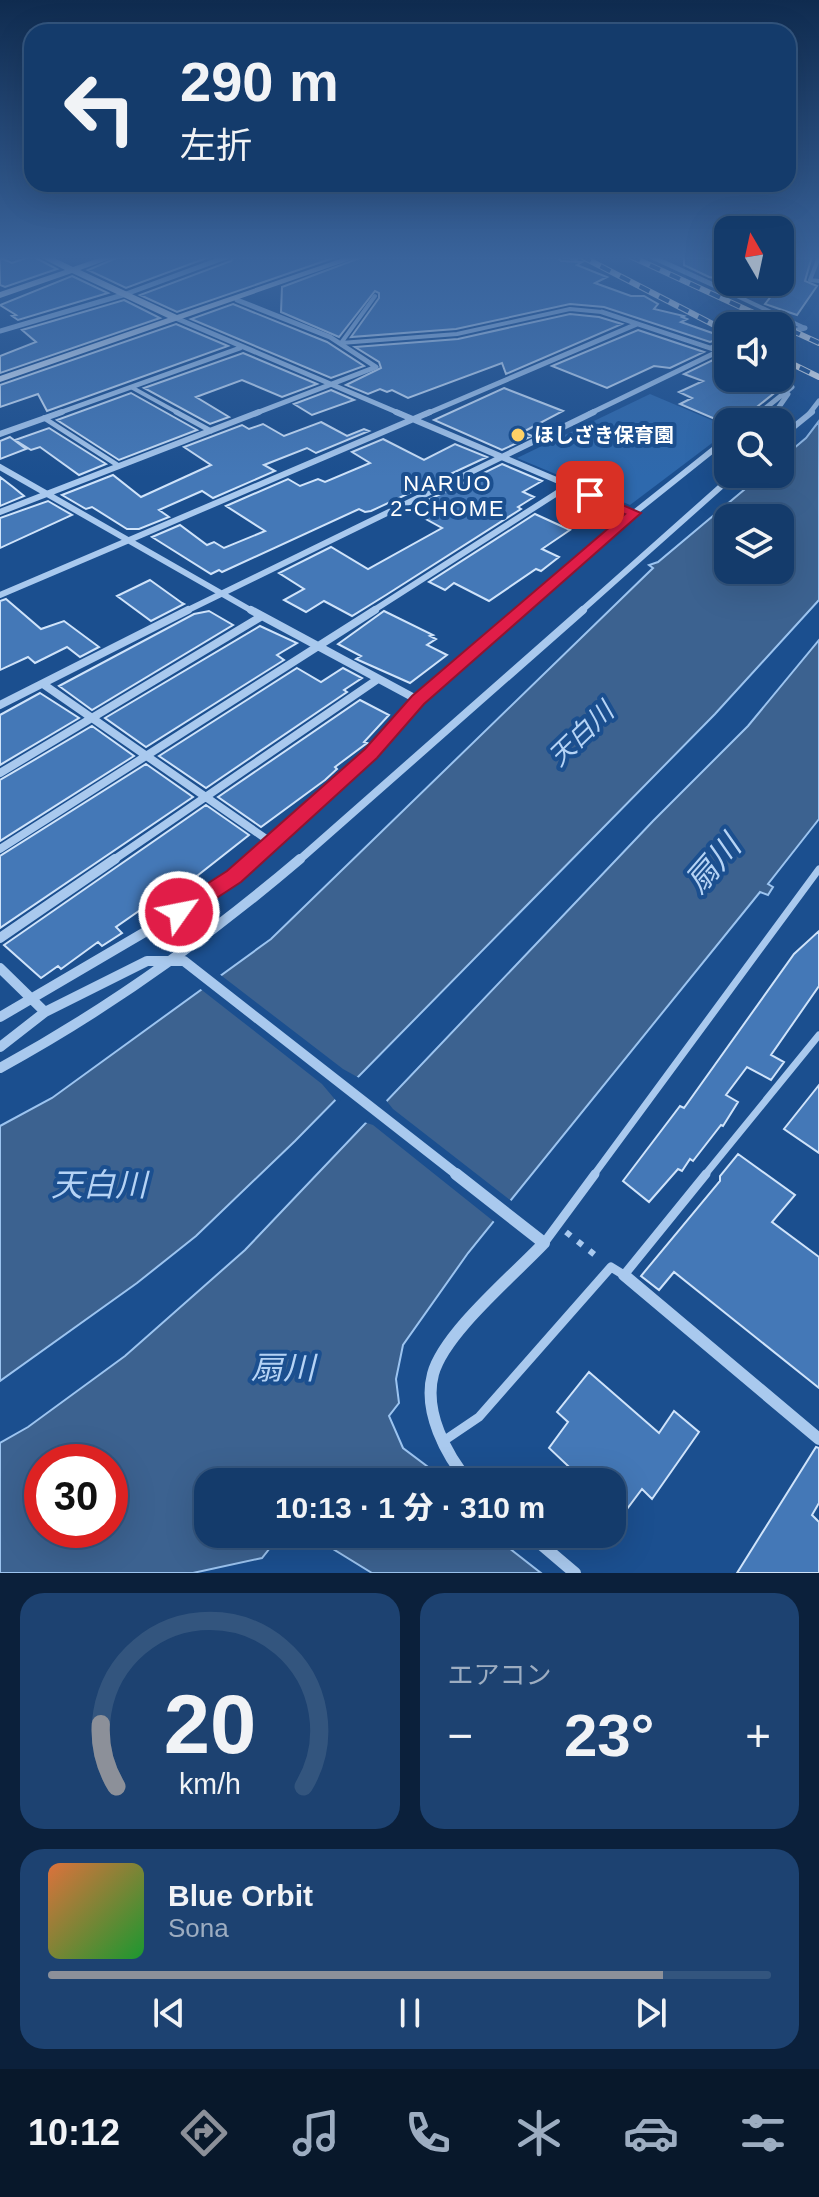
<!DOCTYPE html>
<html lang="ja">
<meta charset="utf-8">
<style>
body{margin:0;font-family:Arial,"Noto Sans JP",sans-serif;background:#1d4271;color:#f1f3f6;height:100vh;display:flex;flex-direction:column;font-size:30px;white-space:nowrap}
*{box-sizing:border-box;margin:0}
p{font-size:26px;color:#9dadc1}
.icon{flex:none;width:44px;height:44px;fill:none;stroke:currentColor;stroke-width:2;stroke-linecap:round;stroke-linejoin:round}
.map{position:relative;height:1573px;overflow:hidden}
.side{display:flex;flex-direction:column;gap:20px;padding:20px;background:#0b203b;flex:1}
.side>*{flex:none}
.hud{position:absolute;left:24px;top:24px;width:772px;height:168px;border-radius:24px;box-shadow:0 8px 32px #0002,0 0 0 2px #33557e;background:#143b6b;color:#f1f3f6;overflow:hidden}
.needle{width:52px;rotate:351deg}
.tools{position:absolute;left:714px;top:216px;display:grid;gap:16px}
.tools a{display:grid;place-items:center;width:80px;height:80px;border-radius:16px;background:#143b6b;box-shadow:0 8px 32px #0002,0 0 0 2px #33557e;font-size:40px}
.speed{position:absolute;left:24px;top:1444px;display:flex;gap:16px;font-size:40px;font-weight:700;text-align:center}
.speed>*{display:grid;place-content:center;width:104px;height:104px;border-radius:50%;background:#143b6b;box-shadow:0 8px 32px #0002,0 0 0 2px #33557e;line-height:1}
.speed .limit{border:12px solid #d22;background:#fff;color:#111}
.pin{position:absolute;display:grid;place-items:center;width:68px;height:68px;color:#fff;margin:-34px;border-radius:16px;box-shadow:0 4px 12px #0006}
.me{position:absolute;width:88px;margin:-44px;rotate:57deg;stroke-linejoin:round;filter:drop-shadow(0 0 6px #0008)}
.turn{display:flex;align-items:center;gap:28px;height:168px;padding:0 24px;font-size:36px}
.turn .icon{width:104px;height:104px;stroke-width:2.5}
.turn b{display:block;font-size:56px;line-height:68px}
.big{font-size:60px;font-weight:800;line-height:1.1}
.side .tile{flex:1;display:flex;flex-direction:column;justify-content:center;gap:12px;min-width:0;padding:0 28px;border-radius:24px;background:#1d4271}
.side .dial{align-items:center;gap:0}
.dial svg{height:208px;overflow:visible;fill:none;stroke:#33557e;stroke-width:7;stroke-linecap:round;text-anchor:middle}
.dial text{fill:#f1f3f6;stroke:none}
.song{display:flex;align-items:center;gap:24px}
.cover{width:96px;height:96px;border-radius:12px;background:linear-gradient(135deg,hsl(20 70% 55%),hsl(130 70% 35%))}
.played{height:8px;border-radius:4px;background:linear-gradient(90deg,#8c9099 85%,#33557e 85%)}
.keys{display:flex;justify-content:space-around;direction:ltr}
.heat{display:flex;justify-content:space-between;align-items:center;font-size:44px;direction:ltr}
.side .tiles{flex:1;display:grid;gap:20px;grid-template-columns:1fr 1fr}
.tile:last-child{grid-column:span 2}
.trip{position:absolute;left:194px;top:1468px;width:432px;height:80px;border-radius:24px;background:#143b6b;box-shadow:0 8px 32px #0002,0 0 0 2px #33557e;font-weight:800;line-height:80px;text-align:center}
.dock{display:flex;height:128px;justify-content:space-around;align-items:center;background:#08182b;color:#9dadc1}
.dock .icon{width:56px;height:56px}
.dock .selected{color:#8c9099}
.dock b{font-size:36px;color:#f1f3f6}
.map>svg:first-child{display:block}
</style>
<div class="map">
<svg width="819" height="1573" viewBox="0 0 819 1573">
<rect width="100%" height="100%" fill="#1b4f8f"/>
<!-- green -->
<path fill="#2e69ad" d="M650,394l78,33v4l-98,74 -113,-47z"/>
<!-- water -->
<path fill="#3c6290" stroke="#9cc4f0" stroke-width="2" fill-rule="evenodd" d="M819,421v179l-104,114 -420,427 -99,95 -59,47 -137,98v-255l52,-28 219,-159 382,-371 -4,-3 9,-3 105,-88h17v-14l26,-22zM728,518h52v52h-52z
M819,640v179l-51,65 5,3 -5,8 -8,-3 -292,361 -65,92 -7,34 3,24 -10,13 14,32 45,34h-240v52h283l50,39h-169l-57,-35 -34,-4 -19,24 -69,15h-193v-130l28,-16 97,-71 120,-106 408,-429 95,-95zM42,1462h68v68h-68z"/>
<!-- pier -->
<path fill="#1b4f8f" d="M218,973l125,96 18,10 -23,24 -16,-19 -124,-97z
M385,1099l8,10 121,94 -17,21 -124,-99 -9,-3z"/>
<!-- building -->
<path fill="#4478b7" stroke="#cfe3fa" stroke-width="2" d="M32,256l25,13 -52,18 -5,-2v-27l12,5z
M121,256h91l-86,32 -38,-18z
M234,256h105l-162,56 -37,-17 91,-34z
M365,256h192l4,5 21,1 -5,3 30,12 -12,6 36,13h13l14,8 -4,5 30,7 -2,1 5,2 -6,3 37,13 -4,2 4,2 -8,3 -106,-35 -34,-3 -114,25 -105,8 28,-39v-5l-4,-2 -36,46 -58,-25 1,-25z
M684,256l39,4 5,1v4l-9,14 -10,-2 -25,-12z
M780,256h32l-7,25 12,5 -20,29 -32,-11 15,-19z
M72,276l36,17 -90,27 -6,-4 4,-1 -16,-10z
M124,300l36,18 -160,55v-17l36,-14 -14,-12z
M233,304l94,38 37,24 -33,12 -140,-59z
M570,314l29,3 23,7 -116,50 -4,-11 -94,35 -16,-8 -5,2 -7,-3 -12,5 -22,-9 35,-17 -2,-6 -24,-15 103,-8z
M176,324l52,22 -181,65 -9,-17 -38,13v-22z
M638,330l66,22 -34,16 -16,-2 -47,22 -55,-22z
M243,353l74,31 -35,13 -40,-17 -46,17 33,20 -19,7 -66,-36z
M719,357l9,2v19h45l9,9 -34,27 -15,8h-11l-42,-18 12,-6 -13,-6 24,-11 -19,-7z
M504,388l59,23 -40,21 9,4 -30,14 -68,-30z
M331,390l23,10 -42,15 -18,-11z
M131,393l66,37 -78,30 -62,-40z
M321,422l26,14 17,-7 5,2 -53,22 -9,-5 -43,17 11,6 -62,27 -11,-7 -43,19 10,7 -30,12h-12l-35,-22 -6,2 -24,-14 51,-20 28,22 70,-32 -27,-18 58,-22 7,4 14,-5 21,12z
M49,428l57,36 -27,11 -39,-28 -9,3 -16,-10z
M10,437l16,12 -26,10v-18z
M383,439l41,21 31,-16 32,13 -116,54 -6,1 -6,-3 -137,63 -3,-2 -8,4 -59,-37 28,-12 27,20 7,-3 10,6 41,-17 -39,-25 62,-27 12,7 18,-7 7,3 45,-19 -18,-11z
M502,464l40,17 -19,11 11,5 -16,10 3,2 -135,86 -34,21 -28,-15 -18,11 -22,-12 20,-11 -25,-16 52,-26 37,22 74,-41 -18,-10 20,-10 -16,-8z
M0,477l13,10 11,9 -24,10z
M48,501l24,14 -72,33v-30z
M588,502l25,9 -19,14 -24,-11z
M535,514l35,16 -28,19 17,8 -18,14 -5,-2 -47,32 -35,-18 -9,7 -16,-8z
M150,580l32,23 2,1 -33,17 -34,-25z
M6,599l35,30 23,-8 35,26 -19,10 -13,-10 -32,16 -7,-6 -28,13v-69z
M209,611l24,14 -141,85 -33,-24 135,-72z
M384,611l49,24 -3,1 6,3 -9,6 20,10 -37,28 -54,-24 5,-3 -23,-12z
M260,626l37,17 -20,12 7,5 -138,87 -41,-29z
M297,668l24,14 22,-14 19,10 -18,12 3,2 -141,96 -47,-32z
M40,693l39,25 -79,47v-50z
M360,700l29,15 -25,27 3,1 -32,24 2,2 -12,11 -64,47 -43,-30z
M92,726l42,30 -134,85v-61z
M146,764l47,33 -193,131v-72z
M206,805l43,30 -94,74 -6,-5 -33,23 6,6 -20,13 -4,-4 -37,27 -3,-3 -17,12 -37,-33z
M819,931v55l-48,69 13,7 -13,18 -24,-13 -21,28 12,7 -15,24 -2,-1 -28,36 -3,-2 -8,12 -4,-2 -29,33 -26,-21 57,-75 4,2 110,-154z
M819,1085v68l-35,-24z
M738,1154l57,41 -23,27 47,35v131l-145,-116 -15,18 -18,-14 79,-95v-5z
M589,1372l70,61 15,-22 25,21 -47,67 -10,-10 -21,28 -9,-8v-27h-27l-36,-34 19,-26 -11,-10z
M816,1447l3,1v55l-7,12 7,7v51h-82z"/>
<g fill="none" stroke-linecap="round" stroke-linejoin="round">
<!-- path -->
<path stroke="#a9c9ee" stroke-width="6" stroke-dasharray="6 9" stroke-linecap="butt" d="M566,1232l34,27"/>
<!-- lane-far3 -->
<path stroke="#a9c9ee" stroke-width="4" d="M562,256l14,3
M819,257l-9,23 9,1
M728,270l-8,18 85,40
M341,343l116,-9 113,-25 32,3
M341,343l34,-47
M131,387l49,27"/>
<!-- lane-far2 -->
<path stroke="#a9c9ee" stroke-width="5" d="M176,412l35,19
M44,418l75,48"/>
<!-- lane-far1 -->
<path stroke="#a9c9ee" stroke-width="7" d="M593,1176l226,-307
M704,1176l115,-141"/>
<!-- lane -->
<path stroke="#a9c9ee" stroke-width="9" d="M544,1243l51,-69
M442,1442l37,-25 132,-150 13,8 82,-101"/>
<!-- street-far4 -->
<path stroke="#a9c9ee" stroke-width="5" d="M650,256l70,32
M237,300l93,37 46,30 -122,47
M602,312l126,42
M178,319l223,95
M0,331l126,-37 103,-38
M782,334l23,-6
M711,348l17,-8
M778,378l14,9
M56,414l184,-66
M426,414l211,-90
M589,414l130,-63
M758,414l34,-27
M774,414l14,-20
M809,414l10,-13"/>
<!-- street-far3 -->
<path stroke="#a9c9ee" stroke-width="6" d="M396,412l238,101
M748,422l13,-10
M768,422l7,-10
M0,434l62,-22
M780,438l32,-26
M0,467l254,145
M0,512l259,-100
M0,595l430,-183
M184,612l410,-200
M371,612l197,-126
M520,612l114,-99 94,-75
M580,612l155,-138"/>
<!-- street-far2 -->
<path stroke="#a9c9ee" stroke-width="8" d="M251,610l167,90
M43,684l229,159
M0,705l188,-95
M0,773l262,-157
M0,849l375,-239
M112,861l266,-182
M251,861l120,-107 47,-54 104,-90
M298,861l285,-251"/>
<!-- street-far1 -->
<path stroke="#a9c9ee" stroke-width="10" d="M0,938l115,-79
M0,968l45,44
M0,1017l179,-105 55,-36 19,-17
M0,1047l45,-35 102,-51h37l275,215
M0,1068c108,-59 206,-129 300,-209"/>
<!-- street -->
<path stroke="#a9c9ee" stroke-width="12" d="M456,1174l88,69c-30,32 -100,90 -111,131 -10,37 13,81 36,108
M624,1275l195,164
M529,1534l46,39"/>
<!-- secondary -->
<path fill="#d6e6fa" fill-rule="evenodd" d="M38,256h12l23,11 32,-11h13l-38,14 97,45 172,-59h13l-362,126v-6l168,-58 -96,-45 -72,25v-6l65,-22z"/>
<!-- rail casing -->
<g stroke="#fff" stroke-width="6">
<path id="rail" d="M581,256l147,76
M630,256l189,87
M780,358l39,19"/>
</g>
<!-- rail -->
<use href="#rail" stroke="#1b4f8f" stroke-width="4" stroke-dasharray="11" stroke-linecap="butt"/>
</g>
<!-- sky -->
<linearGradient id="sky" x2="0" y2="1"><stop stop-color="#0f2b4f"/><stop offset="0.54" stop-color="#39639b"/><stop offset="1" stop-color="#39639b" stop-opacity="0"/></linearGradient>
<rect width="819" height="477" fill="url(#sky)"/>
<!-- route -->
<path fill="#e11d48" stroke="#92132f" stroke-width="2" d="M590,491l51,22 -217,191 -47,54 -136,124 -55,36h-15l-3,-6 3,-5 56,-36 138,-122 47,-53 213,-182 -40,-16v-6z"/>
<!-- markers -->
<circle fill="#ffd166" stroke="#1b4f8f" stroke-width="3" cx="518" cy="435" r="8"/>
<g text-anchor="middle" stroke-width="8" stroke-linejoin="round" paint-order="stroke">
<!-- far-poi labels -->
<g font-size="20" font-weight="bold" fill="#fff" stroke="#1b4f8f" text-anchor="start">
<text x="534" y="442">ほしざき保育園</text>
</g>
<!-- far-neighbourhood labels -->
<g font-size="22" letter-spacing="2" fill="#fff" stroke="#1b4f8f">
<text x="448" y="491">NARUO<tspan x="448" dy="25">2-CHOME</tspan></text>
</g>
<!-- water labels -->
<g font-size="26" font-style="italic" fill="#b5d3f5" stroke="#1b4f8f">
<text transform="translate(581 734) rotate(-44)" y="9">天白川</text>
</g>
<!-- near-water labels -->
<g font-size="32" font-style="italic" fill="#b5d3f5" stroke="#1b4f8f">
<text transform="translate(713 864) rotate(-49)" y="11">扇川</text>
<text x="99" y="1196">天白川</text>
<text x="283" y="1379">扇川</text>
</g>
</g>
</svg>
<div class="tools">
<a><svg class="needle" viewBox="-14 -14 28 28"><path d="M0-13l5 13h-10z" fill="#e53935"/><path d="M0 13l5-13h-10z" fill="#9dadc1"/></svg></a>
<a><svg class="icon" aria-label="sound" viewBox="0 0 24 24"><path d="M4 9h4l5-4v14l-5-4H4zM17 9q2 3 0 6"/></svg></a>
<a><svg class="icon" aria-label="search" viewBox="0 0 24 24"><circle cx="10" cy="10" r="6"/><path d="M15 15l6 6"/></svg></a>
<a><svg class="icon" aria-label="layers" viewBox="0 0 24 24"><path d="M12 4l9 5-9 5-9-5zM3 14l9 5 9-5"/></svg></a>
</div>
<div class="speed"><div class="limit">30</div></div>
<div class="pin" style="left:590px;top:495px;background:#d93025"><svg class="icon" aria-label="arrive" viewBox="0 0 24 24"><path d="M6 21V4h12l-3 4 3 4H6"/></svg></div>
<svg class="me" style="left:179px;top:912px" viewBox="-20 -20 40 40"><circle r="17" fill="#e11d48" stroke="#fff" stroke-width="3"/><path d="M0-11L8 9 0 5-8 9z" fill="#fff"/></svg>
<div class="trip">10:13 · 1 分 · 310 m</div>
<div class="hud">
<div class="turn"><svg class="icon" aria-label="left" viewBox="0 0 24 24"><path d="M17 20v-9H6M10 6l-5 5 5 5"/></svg><div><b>290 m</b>左折</div></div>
</div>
</div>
<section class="side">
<div class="tiles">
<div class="tile dial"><svg viewBox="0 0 100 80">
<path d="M14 69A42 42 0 1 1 86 69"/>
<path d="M14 69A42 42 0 0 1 8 45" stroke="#8c9099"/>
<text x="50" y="56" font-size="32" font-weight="700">20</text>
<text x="50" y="72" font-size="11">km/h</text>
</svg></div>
<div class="tile"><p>エアコン</p>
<div class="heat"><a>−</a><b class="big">23°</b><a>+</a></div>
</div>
<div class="tile">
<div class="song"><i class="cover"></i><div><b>Blue Orbit</b><p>Sona</p></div></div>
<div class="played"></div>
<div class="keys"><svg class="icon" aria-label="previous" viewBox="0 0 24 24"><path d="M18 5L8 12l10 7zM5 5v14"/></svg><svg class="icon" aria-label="pause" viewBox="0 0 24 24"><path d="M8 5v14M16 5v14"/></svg><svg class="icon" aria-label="next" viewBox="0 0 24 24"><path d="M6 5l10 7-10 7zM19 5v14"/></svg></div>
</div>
</div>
</section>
<nav class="dock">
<b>10:12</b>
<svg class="icon selected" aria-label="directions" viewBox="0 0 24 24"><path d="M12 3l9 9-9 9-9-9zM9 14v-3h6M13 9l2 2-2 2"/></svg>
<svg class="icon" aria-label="music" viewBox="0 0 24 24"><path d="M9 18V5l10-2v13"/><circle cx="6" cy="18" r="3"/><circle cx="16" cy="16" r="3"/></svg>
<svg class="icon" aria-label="phone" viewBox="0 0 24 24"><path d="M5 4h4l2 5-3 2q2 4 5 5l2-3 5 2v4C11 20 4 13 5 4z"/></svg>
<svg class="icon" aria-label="climate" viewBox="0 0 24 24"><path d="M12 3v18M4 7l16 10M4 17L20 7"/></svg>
<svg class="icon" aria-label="car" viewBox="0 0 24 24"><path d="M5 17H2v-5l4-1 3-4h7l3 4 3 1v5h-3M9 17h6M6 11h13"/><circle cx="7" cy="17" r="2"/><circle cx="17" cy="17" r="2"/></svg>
<svg class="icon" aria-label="filters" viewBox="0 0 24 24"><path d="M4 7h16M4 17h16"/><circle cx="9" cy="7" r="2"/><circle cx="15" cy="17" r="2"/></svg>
</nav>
